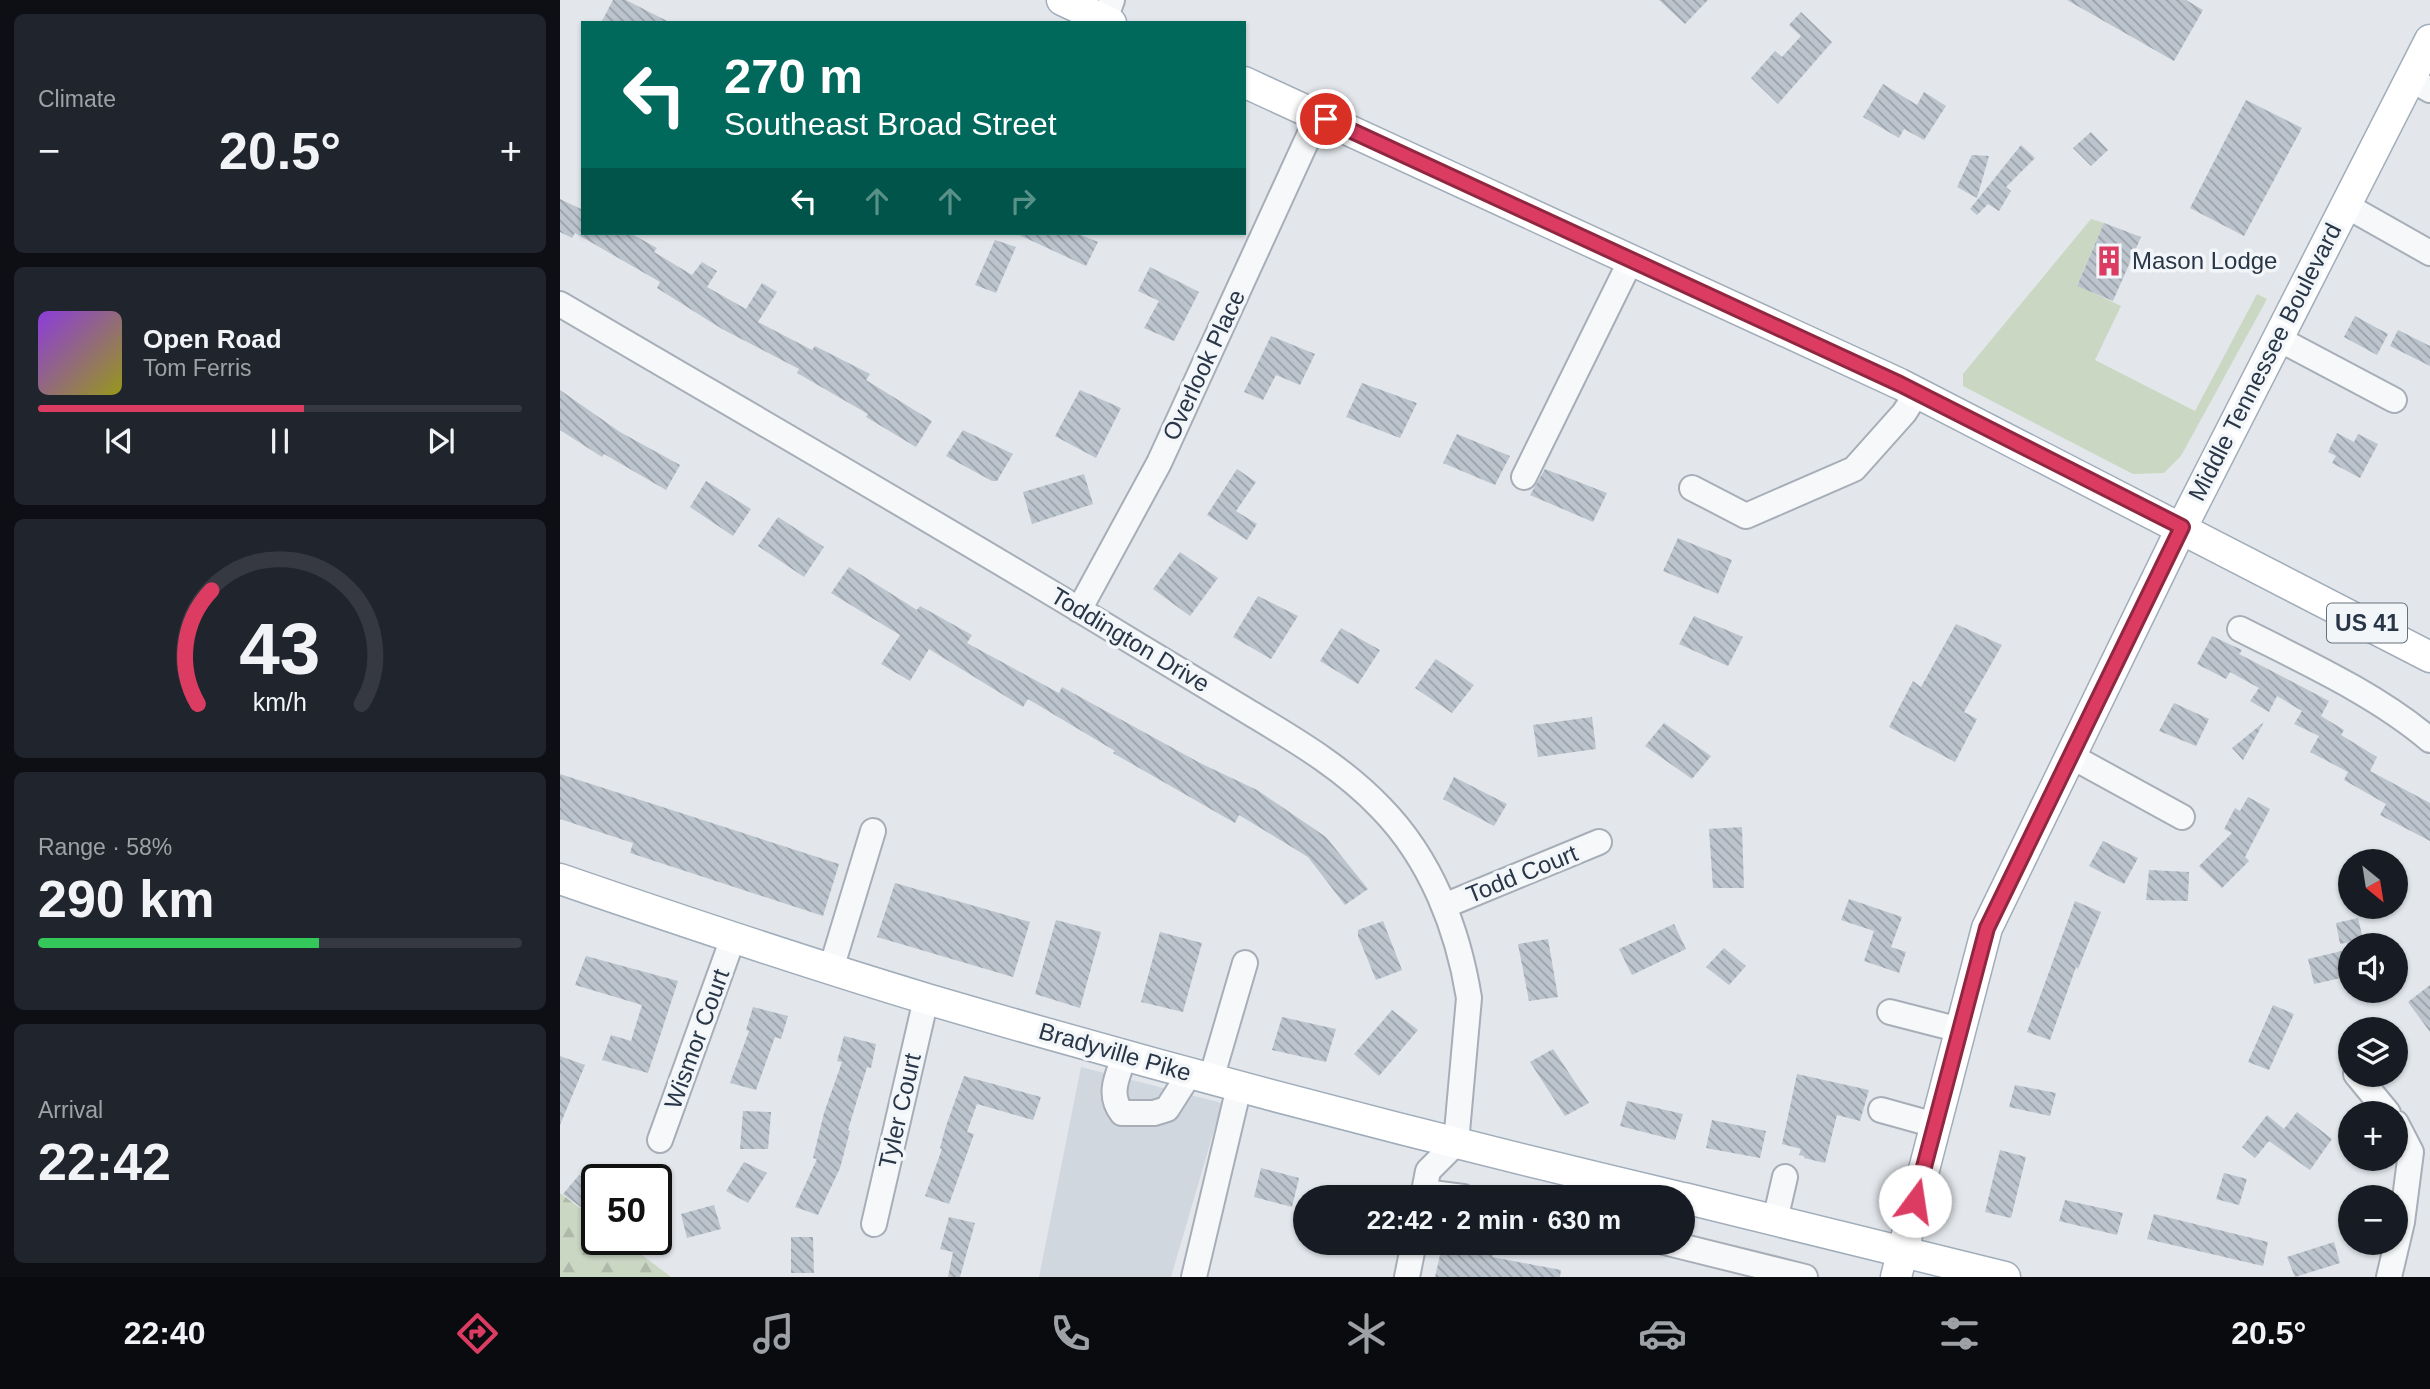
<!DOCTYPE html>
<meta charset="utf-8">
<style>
body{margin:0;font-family:Helvetica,sans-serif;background:#20242c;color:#f1f3f6;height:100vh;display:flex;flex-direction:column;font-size:26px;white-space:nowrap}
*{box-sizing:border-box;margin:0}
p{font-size:23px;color:#9ea1a6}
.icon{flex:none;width:38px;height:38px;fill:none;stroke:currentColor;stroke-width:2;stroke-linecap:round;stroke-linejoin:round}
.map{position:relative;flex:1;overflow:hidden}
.panel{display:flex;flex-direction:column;gap:14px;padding:14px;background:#0d0f14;width:560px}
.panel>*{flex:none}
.hud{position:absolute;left:21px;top:21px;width:665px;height:214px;border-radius:0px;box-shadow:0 2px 5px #0004;background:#00695c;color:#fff;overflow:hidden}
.needle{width:46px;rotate:150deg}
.buttons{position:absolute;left:1778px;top:849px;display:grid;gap:14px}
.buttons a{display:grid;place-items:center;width:70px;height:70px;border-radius:50%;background:#171b24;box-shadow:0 2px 5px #0004;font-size:35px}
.speed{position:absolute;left:21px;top:1164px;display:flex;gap:14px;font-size:35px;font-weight:700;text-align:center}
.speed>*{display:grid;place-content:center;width:91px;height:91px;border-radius:50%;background:#171b24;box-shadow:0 2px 5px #0004;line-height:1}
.speed .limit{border:4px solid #111;border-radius:10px;background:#fff;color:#111}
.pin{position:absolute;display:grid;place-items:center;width:60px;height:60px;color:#fff;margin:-30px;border:4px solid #fff;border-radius:50%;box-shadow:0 2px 7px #0007}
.me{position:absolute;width:77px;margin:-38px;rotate:14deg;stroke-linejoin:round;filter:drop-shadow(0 0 5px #0008)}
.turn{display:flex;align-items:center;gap:24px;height:147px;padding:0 28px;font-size:32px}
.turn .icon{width:91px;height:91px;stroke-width:2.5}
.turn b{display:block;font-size:49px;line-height:60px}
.lanes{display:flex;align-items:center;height:66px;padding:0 28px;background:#0003;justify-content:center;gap:35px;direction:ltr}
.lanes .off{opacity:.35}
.big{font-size:52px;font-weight:700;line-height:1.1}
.panel .card{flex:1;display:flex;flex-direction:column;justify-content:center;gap:10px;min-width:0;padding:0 24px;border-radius:10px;background:#20242c}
.panel .dial{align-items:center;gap:0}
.dial svg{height:182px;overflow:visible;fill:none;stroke:#363941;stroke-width:7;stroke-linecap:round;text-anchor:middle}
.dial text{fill:#f1f3f6;stroke:none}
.song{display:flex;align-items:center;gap:21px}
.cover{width:84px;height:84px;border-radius:10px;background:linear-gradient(135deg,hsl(270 70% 55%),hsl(60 70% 35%))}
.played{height:7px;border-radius:4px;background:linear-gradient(90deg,#dd3c62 55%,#363941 55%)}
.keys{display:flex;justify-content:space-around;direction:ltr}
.heat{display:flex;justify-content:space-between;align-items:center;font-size:38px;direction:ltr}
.charge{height:10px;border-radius:5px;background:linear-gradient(90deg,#34c759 58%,#363941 0)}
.trip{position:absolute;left:733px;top:1185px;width:402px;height:70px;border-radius:35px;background:#171b24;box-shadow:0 2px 5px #0004;font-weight:700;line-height:70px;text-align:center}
.menu{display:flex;height:112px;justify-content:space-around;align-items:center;background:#090b0e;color:#9ea1a6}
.menu .icon{width:49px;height:49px}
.menu .selected{color:#dd3c62}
.menu b{font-size:32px;color:#f1f3f6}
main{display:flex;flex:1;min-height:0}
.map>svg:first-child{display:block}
</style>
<main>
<section class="panel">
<div class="card"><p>Climate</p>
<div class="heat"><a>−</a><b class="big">20.5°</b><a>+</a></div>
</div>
<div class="card">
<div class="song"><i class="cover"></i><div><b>Open Road</b><p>Tom Ferris</p></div></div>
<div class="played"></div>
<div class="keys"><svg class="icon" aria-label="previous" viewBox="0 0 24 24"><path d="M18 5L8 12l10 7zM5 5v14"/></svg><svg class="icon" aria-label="pause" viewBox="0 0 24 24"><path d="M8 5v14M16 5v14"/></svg><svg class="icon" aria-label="next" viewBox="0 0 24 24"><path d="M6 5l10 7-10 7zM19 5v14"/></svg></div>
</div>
<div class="card dial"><svg viewBox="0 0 100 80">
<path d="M14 69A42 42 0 1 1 86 69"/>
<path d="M14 69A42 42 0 0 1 20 19" stroke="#dd3c62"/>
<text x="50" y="56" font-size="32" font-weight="700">43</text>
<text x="50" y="72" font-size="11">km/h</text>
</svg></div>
<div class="card"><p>Range · 58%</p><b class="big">290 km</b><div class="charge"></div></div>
<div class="card"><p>Arrival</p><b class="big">22:42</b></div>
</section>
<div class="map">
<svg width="1870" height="1277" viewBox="0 0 1870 1277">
<defs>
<pattern id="forest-firs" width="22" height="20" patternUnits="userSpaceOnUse" patternTransform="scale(1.75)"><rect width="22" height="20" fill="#cad7c3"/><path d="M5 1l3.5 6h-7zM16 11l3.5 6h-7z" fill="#aeb9a9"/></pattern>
<pattern id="building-back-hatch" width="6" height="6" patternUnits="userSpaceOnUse" patternTransform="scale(1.75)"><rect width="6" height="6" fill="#bcc4cd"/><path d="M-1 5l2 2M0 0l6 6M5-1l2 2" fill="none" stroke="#99a0a8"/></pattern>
</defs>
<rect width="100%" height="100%" fill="#e3e7ec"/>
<!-- built -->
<path fill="#d1d7df" d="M521,1067l141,36 -51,174h-132z"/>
<!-- green -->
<path fill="#cad7c3" d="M1531,219l13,4 -27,62 44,21 -26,54 100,51 62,-117 10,5 -86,157 -17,17 -31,1 -170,-88v-12z"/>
<!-- forest -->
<path fill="url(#forest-firs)" d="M0,1193l37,28v18h24l50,38h-111z"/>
<!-- building -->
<path fill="url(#building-back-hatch)" d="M53,0h13l45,23h-70z
M1099,0h49l-23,24z
M1507,0h119l17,10 -29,51z
M1241,12l31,30 -54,62 -27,-26 24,-27 7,6 19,-21 -12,-11z
M1323,84l34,21 7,-13 22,14 -22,34 -20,-11 -5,9 -36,-21z
M1686,100l56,28 -58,108 -54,-28z
M1531,132l17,18 -17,16 -18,-18z
M1461,145l14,13 -29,29 5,4 -12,20 -11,-7 -11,11 -7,-6z
M1412,155l17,1 -12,42 -20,-11z
M0,199l23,11v23h47l27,15 -3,4 38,23 10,-13 15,9 -10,16 39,22 16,-26 15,9 -19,30 54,28 3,-4 55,28 -4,6 66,41 -16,26 -50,-30 2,-3 -71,-41 2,-4 -77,-40 -65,-41 3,-6 -85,-49 -3,5 -12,-6z
M1544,223l37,14 -28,64 -36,-15z
M455,233h61l22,9 -12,24z
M435,240l21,7 -20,46 -21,-8z
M590,267l49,25 -25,49 -30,-13 15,-27 -21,-10z
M1795,316l33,18 -11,21 -33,-18z
M1838,330l32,16v20l-40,-20z
M711,336l44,18 -15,31 -24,-10 -13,25 -19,-8z
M802,383l55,20 -17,35 -54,-21z
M0,390l60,42 60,33 -14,25 -62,-36 -2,3 -42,-27z
M520,390l41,18 -25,50 -41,-22z
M403,430l50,24 -16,27h-5l-46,-25z
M1777,433l17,9 4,-8 20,10 -18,34 -28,-15 4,-7 -8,-4z
M897,434l53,22 -15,29 -52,-22z
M677,469l19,13 -20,29 21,13 -10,16 -40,-25z
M985,469l62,24 -14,29 -63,-27z
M524,474l9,30 -61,20 -9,-32z
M146,481l45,28 -18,27 -43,-29z
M218,517l46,30 -20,30 -46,-31z
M1118,538l54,22 -14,34 -55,-23z
M620,552l38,26 -28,38 -37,-27z
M289,567l68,43 3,-4 52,29 -5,8 92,50 3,-6 138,76 57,27 69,47 42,52 -23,16 -37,-48 -69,-42 -4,8 -122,-70 2,-2 -87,-52 -5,8 -94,-58 -19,32 -29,-17 19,-29 -69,-42z
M698,596l40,20 -27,43 -38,-22z
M1134,616l49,21 -15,29 -49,-22z
M1396,624l46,21 -38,67 13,7 -22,43 -66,-35 24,-46 8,6z
M781,628l39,22 -22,34 -38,-23z
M1652,636l30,14 -3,4 90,47 -8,15 23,14 -3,5 36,22 -7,14 60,32v38l-50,-26 6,-11 -42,-24 4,-8 -38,-20 9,-16 -25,-12 8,-13 -25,-15 -8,16 -19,-11 9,-13 -29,-16 -4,7 -29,-15z
M876,659l38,26 -22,28 -37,-25z
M1614,703l35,16 -13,27 -37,-15z
M1032,717l4,32 -58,8 -5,-32z
M1704,722l-21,38 -11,-12z
M1104,723l47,33 -19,23 -47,-33z
M0,774l279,90 -16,52 -193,-63 3,-10 -73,-24z
M894,777l53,27 -13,22 -51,-27z
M1688,797l22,12 -25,48 4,4 -27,27 -23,-22 33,-33 -8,-4 11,-21 5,3z
M1182,827l2,61h-31l-4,-59z
M1543,841l35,17 -14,26 -35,-18z
M1589,870l40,2 -1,29 -42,-1z
M335,883l135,39 -17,55 -136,-40z
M1289,899l53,18 -11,30 15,5 -7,21 -35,-12 10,-30 -33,-11z
M1515,901l26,11 -23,57 -2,-2 -26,73 -23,-8z
M1798,918l5,21 -23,5 -4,-21z
M496,920l45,12 -21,76 -45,-14z
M823,921l19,49 -26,10 -18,-44v-6z
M1114,924l12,25 -54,26 -13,-26z
M600,932l42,11 -19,69 -42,-10z
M988,939l10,58 -29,4 -11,-57z
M1164,948l22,18 -17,19 -23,-18z
M1790,949v27l-36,8 -6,-25z
M26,956l92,25 -30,92 -46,-13 9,-25 20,6 11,-36 -67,-20z
M1870,985v47l-22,-30z
M1713,1005l21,9 -25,56 -21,-8z
M193,1007l35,9 -7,23 -6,-2 -19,53 -26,-7 19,-52 -3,-1z
M832,1010l26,20 -39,46 -25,-22z
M722,1017l54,12 -10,33 -54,-12z
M284,1036l32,8 -5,24 -4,-1 -19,63 2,1 -10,37 -22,47 -23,-8 22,-48 -4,-1 11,-45 18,-51 -5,-1z
M993,1049l36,54 -24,13 -35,-54z
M0,1056l25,9 -25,60z
M1237,1074l72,16 -9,31 -23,-6 -12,48 -21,-5v-2l-5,-1 2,-6 -19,-5z
M404,1076l77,21 -8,23 -56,-16 -10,28 7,2 -25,70 -24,-8 17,-47 -2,-1 6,-22z
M1455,1085l41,8 -6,23 -41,-9z
M1067,1101l56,13 -8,26 -55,-14z
M183,1111l28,1 -3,37h-28z
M1737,1112l35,27 -22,31 -41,-29 -14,17 -13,-11 25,-32 17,14z
M1152,1120l54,11 -6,27 -54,-10z
M1440,1150l26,7 -15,61 -26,-6z
M184,1162l23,11 -19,30 -22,-12z
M701,1168l38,10 -7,29 -38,-10z
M1664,1173l23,6 -8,26 -23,-6z
M19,1175l18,12v32l-34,-25z
M1505,1200l58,13 -6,22 -58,-14z
M154,1205l7,24 -34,9 -6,-24z
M1594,1214l114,28 -5,24 -116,-27z
M389,1217l26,6 -15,54h-12l5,-25 -13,-3z
M231,1237h22l1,36h-23z
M883,1242h53l-4,15 69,13 -1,7h-125z
M1774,1242l6,21 -45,14 -8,-20z"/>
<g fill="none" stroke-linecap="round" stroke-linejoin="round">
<!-- minor casing -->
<g stroke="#a7aeb7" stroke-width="28">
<path id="minor" d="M545,20l7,-20
M1849,78l21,12
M1785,205l85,48
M0,304c189,111 379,220 566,334 40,24 81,49 121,73 48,29 95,56 134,97 50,51 77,121 88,190l-13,145 -28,28 -5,26
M1717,338l117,62
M964,477l107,-217
M1132,488l54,28 108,-47 50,-56 13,-20
M519,610l80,-147 159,-347
M1680,629c63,32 136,65 190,111
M1509,755l113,62
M884,906l155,-64
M271,969l42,-138
M1330,1012l70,18
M565,1055c-7,20 -18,39 -3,58h32l13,-4 23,-36
M1796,1074l32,39
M651,1079l34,-116
M1321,1110l54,15
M100,1140l73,-202
M864,1192l39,5
M1215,1220l10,-43
M314,1224l52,-225
M1104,1242l141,35
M634,1277l45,-190
M847,1277l7,-35
M1829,1277l13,-55 9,-70 -15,-29"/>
</g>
<!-- major casing -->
<g stroke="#a1adba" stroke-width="33">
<path id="major" d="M502,0l49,23
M684,82l656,302 530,273
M0,879c122,42 244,83 367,120 249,73 500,139 752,198
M1124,1198l321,79
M1336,1277l91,-349 195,-401 248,-487"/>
</g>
<!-- minor -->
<use href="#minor" stroke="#f6f8fa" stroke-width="24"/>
<!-- major -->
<use href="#major" stroke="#fff" stroke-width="30"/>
</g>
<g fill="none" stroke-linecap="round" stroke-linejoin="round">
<!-- route casing -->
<g stroke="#902740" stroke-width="18">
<path id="route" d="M766,119l574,265 282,143 -195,401 -72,273"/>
</g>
<!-- route -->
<use href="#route" stroke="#dd3c62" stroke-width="12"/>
</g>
<!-- icons -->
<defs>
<g id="building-bare" transform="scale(2.415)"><path d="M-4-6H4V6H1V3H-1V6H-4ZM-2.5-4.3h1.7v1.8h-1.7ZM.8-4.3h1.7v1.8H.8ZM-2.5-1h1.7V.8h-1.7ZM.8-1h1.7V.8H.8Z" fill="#dd3c62" stroke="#f3f6f9" stroke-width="2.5" paint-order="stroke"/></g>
</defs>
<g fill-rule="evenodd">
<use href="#building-bare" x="1549" y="261"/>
</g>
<g text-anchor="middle" stroke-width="7" stroke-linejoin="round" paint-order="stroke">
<!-- shield labels -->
<rect fill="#f3f6f9" stroke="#65707c" stroke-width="2" x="1767" y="603.5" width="80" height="39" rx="5"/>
<g font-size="23" font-weight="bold" fill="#283647">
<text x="1807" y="631">US 41</text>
</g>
<!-- poi labels -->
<g font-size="24" fill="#283647" stroke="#f3f6f9" text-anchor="start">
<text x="1572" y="269">Mason Lodge</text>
</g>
<!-- street labels -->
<g font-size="24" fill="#283647" stroke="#f3f6f9">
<text transform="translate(1705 362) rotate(-63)" y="8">Middle Tennessee Boulevard</text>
<text transform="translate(644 365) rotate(-65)" y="8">Overlook Place</text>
<text transform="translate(570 640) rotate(31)" y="8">Toddington Drive</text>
<text transform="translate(962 874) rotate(-22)" y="8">Todd Court</text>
<text transform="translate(137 1039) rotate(-70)" y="8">Wismor Court</text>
<text transform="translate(555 1052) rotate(16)" y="8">Bradyville Pike</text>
<text transform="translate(340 1111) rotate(-77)" y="8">Tyler Court</text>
</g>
</g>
</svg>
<div class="buttons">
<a><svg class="needle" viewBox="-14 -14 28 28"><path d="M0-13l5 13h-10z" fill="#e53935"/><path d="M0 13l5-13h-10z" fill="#9ea1a6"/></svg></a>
<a><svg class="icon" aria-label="sound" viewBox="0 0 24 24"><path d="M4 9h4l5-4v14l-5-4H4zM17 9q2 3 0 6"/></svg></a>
<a><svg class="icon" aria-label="layers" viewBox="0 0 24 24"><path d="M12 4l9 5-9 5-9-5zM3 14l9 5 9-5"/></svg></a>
<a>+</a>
<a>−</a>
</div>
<div class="speed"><div class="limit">50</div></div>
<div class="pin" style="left:766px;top:119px;background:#d93025"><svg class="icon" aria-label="arrive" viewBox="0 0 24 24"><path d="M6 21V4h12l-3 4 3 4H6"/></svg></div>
<svg class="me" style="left:1355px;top:1201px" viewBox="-20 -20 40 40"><circle r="19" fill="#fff"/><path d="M0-13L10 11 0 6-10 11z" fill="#dd3c62"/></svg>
<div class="trip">22:42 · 2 min · 630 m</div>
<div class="hud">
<div class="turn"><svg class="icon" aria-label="left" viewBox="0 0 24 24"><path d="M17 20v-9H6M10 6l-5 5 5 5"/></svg><div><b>270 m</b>Southeast Broad Street</div></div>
<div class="lanes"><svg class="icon" aria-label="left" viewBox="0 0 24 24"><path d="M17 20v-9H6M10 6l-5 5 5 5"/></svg><svg class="icon off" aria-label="ahead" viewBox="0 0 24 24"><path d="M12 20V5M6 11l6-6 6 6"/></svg><svg class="icon off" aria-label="ahead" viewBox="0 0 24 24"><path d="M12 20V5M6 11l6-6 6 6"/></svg><svg class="icon off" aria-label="right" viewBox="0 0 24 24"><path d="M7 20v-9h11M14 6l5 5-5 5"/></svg></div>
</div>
</div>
</main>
<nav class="menu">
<b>22:40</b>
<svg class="icon selected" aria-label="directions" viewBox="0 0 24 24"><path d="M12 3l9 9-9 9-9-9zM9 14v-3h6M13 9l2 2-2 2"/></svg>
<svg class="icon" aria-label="music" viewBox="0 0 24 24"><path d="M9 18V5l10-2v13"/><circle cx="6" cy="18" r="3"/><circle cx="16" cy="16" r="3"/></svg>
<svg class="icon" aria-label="phone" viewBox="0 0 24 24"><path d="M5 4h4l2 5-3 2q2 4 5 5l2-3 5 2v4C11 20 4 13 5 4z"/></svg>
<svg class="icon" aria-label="climate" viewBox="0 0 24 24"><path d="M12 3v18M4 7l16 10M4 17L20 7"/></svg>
<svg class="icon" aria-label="car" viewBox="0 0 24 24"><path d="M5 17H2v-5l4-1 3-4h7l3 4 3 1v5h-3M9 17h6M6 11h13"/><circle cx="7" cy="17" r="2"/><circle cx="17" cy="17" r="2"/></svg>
<svg class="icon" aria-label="filters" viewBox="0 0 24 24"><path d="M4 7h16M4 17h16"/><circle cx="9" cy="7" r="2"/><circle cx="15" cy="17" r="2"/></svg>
<b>20.5°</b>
</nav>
